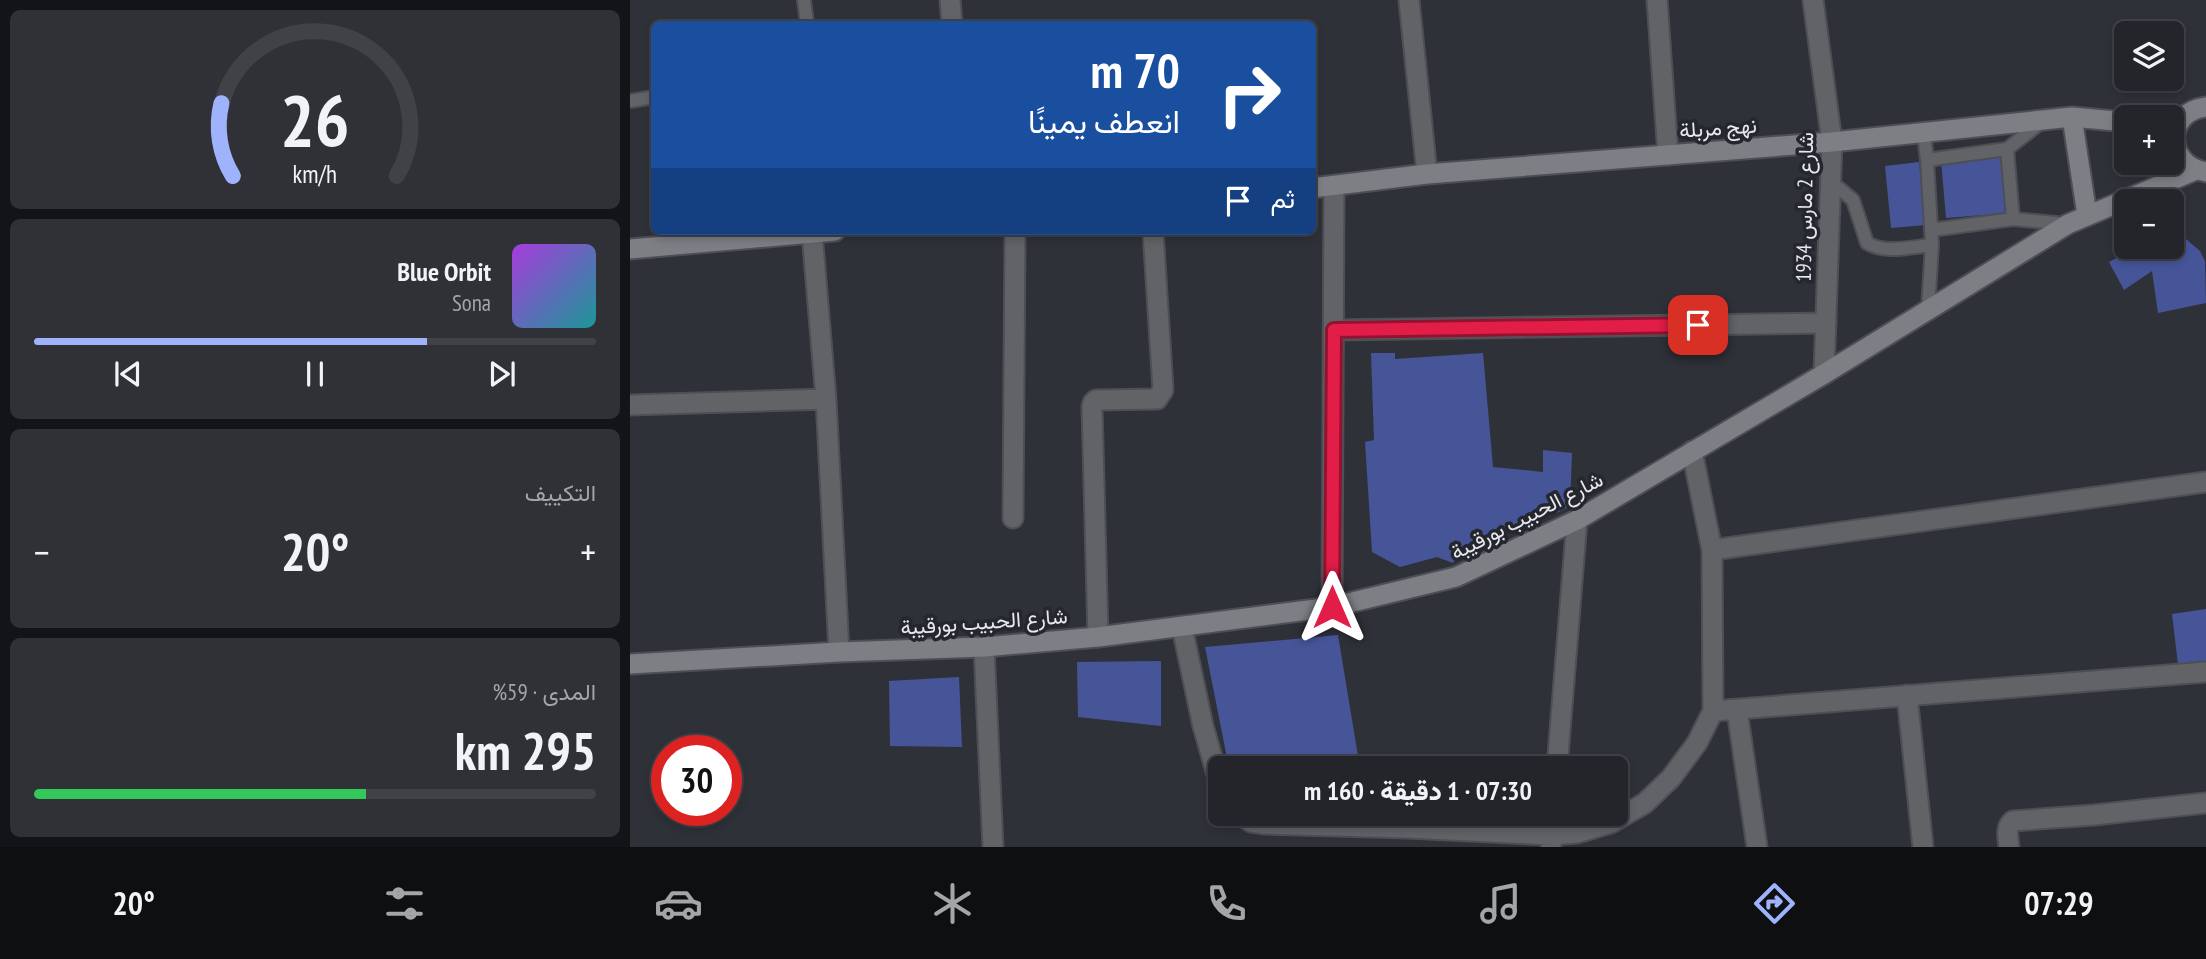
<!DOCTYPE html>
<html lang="ar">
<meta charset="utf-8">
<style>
body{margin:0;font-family:"PT Sans Narrow",Vazirmatn,sans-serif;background:#2f3137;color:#f1f3f6;direction:rtl;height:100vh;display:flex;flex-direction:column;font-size:26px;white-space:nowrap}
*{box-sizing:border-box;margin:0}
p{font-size:23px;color:#a3a5a9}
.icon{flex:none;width:38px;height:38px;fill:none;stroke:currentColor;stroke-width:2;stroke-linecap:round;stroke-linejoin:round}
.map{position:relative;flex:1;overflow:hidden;direction:ltr}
.side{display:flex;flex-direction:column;gap:10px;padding:10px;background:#131418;width:630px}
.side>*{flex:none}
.guide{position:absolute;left:21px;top:21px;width:665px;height:214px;border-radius:10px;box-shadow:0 4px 10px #0003,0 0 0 2px #404247;direction:rtl;background:#1a4fa0;color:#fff;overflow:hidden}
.buttons{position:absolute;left:1484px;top:21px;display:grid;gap:14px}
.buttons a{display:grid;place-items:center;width:70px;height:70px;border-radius:10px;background:#23252b;box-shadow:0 4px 10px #0003,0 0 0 2px #404247;font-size:35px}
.speed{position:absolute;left:21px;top:735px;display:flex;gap:14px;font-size:35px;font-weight:700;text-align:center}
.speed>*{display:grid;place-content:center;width:91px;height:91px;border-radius:50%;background:#23252b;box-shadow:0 4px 10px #0003,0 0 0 2px #404247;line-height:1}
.speed .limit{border:10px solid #d22;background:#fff;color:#111}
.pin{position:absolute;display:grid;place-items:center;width:60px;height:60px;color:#fff;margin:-30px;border-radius:14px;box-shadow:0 4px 10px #0006}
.me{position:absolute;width:77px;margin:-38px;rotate:0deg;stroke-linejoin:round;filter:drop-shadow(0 0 5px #0008)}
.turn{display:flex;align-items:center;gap:24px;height:147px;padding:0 21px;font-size:32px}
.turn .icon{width:91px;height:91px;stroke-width:2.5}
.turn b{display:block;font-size:49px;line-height:60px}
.then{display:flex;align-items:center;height:66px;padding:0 21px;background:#0003;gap:14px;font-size:26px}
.big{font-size:52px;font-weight:800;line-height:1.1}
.side .widget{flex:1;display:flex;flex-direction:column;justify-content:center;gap:10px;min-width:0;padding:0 24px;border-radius:10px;background:#2f3137}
.side .dial{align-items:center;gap:0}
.dial svg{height:182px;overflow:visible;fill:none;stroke:#404247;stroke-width:7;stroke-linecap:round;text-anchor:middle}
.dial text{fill:#f1f3f6;stroke:none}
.song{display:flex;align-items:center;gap:21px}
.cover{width:84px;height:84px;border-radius:10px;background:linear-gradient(135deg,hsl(280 70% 55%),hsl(180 70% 35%))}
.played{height:7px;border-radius:4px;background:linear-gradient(90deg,#9fb3fd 70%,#404247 70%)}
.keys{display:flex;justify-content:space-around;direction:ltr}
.heat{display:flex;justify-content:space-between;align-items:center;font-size:38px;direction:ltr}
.charge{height:10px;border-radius:5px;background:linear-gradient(90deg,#34c759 59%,#404247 0)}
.trip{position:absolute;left:578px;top:756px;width:420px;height:70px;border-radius:10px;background:#23252b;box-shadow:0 4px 10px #0003,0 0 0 2px #404247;font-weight:800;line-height:70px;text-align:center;direction:rtl}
.tabs{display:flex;height:112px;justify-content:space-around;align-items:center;background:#0e0f11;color:#a3a5a9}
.tabs .icon{width:49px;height:49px}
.tabs .selected{color:#9fb3fd}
.tabs b{font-size:32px;color:#f1f3f6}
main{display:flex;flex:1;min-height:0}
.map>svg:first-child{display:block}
</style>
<main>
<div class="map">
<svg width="1576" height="847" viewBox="0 0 1576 847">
<rect width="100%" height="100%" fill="#2f3139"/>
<!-- building -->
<path fill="#465598" d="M1372,154l6,59 -62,5 -5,-58z
M1289,162l7,63 -35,3 -6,-62z
M1542,227l28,24 5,10 1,42 -48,10 -6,-42 -28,19 -15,-28 28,-15h35z
M741,353h24v6l88,-6 10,114 50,5v-22l29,3 -2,53 -11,6 -29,7 -1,9 -8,-1 -14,3 -5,11 -11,-4 -8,4 -5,11 -11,-5 -9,4 -5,12 -16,-6 -37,10 -28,-15 -7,-110 9,-2z
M1576,609v59l-27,5 -7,-59z
M708,635l22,133h-131l-24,-121z
M531,661v65l-83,-9 -1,-55z
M329,677l3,70 -72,-1 -1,-65z"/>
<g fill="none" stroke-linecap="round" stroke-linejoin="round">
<!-- service casing -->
<g stroke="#4d4e56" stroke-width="16">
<path id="service" d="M174,0l3,24
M0,101l24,-4
M1294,133l3,27 80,-11 36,-28
M1377,149l6,70
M1297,160l5,85 -4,65
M1199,180l24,20 14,43c18,11 45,4 65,2
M1301,230l82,-11 53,5"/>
</g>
<!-- minor casing -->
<g stroke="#4d4e56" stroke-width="23">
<path id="minor" d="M320,0l2,24
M779,0l18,174
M1027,0l11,155
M182,233l14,166 13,253
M704,330l492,-7
M0,405l196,-6
M383,518l2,-287
M1082,550l494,-68
M702,607l2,-421
M552,627l21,99 17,59
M468,637l-6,-230 1,-4 3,-3 61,-1 6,-9 -10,-159
M354,647l9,200
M1277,695l16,152
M1107,710l20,137
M1083,711l493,-39
M927,768l20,-248
M609,814l12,8 14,2 143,4 144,7 25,-2 34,-10 34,-20 26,-25 26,-35 16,-32 -1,-161 -20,-99
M921,847l3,-33
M1379,847c-1,-10 -4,-19 4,-26l81,-6 112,-12"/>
</g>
<!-- tertiary casing -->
<g stroke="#4d4e56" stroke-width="23">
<path id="tertiary" d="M1183,0l19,142 -8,232"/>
</g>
<!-- secondary casing -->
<g stroke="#4d4e56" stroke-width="23">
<path id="secondary" d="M1576,107c-42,5 -41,58 0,65
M1442,117l15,98
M682,188l115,-14 405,-32 240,-25 54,5
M0,249l205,-18
M0,664l209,-12 145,-5 114,-10 234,-30 124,-30 121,-57 247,-146 244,-150 128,-54"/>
</g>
<!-- service -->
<use href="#service" stroke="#626367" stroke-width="12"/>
<!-- minor -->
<use href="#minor" stroke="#626367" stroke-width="19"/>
<!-- tertiary -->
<use href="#tertiary" stroke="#626367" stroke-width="19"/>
<!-- secondary -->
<use href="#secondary" stroke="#7d7f85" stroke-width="19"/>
</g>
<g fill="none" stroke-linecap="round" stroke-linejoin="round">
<!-- route casing -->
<g stroke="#92132f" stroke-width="18">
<path id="route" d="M702,607l2,-277 364,-5"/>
</g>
<!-- route -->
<use href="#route" stroke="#e11d48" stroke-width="12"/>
</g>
<g text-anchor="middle" stroke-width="7" stroke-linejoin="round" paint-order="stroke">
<!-- street labels -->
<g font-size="21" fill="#e8e9ef" stroke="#25272f">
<text transform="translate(1088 128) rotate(-4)" y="7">نهج مربلة</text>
<text transform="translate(1175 207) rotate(-89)" y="7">شارع 2 مارس 1934</text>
<text transform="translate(897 516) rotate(-27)" y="7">شارع الحبيب بورقيبة</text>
<text transform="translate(354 622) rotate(-4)" y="7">شارع الحبيب بورقيبة</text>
</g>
</g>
</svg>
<div class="buttons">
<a><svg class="icon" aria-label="layers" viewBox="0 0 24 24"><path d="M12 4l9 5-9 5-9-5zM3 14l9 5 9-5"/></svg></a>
<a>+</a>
<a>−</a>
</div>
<div class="speed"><div class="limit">30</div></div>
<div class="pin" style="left:1068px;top:325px;background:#d93025"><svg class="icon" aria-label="arrive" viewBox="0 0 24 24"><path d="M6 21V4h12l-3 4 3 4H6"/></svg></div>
<svg class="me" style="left:702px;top:607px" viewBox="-20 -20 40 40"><path d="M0-17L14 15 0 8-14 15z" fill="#e11d48" stroke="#fff" stroke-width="4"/></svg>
<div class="trip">07:30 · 1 دقيقة · 160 m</div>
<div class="guide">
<div class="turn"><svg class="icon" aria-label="right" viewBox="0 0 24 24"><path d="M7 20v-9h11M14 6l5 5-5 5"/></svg><div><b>70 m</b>انعطف يمينًا</div></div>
<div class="then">ثم<svg class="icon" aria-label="arrive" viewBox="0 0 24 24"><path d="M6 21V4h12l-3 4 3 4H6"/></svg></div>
</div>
</div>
<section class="side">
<div class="widget dial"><svg viewBox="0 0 100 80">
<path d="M14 69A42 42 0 1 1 86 69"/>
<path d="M14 69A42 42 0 0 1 9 37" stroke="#9fb3fd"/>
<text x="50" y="56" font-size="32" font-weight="700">26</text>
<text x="50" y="72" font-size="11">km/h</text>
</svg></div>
<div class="widget">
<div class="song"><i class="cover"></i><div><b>Blue Orbit</b><p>Sona</p></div></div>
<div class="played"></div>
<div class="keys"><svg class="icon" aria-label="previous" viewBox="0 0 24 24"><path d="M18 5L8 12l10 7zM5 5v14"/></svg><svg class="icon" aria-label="pause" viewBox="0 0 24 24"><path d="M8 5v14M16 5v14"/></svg><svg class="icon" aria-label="next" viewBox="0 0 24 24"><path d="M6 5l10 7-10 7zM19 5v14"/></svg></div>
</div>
<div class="widget"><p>التكييف</p>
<div class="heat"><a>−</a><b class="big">20°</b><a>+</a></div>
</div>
<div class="widget"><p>المدى · 59%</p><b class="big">295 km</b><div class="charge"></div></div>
</section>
</main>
<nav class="tabs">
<b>07:29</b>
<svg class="icon selected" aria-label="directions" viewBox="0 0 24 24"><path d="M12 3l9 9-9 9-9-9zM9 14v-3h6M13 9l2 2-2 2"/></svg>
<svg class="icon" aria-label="music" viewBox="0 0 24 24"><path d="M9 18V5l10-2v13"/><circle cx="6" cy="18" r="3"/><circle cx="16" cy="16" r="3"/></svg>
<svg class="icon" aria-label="phone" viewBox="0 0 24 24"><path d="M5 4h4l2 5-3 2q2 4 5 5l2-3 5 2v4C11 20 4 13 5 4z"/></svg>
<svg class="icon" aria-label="climate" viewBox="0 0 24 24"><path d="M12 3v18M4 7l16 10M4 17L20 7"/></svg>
<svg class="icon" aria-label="car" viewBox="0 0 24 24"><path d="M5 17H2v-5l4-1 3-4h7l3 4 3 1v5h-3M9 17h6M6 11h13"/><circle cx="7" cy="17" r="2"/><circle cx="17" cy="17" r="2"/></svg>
<svg class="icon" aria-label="filters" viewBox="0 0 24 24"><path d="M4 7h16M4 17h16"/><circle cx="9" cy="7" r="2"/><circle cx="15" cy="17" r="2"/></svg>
<b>20°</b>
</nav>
